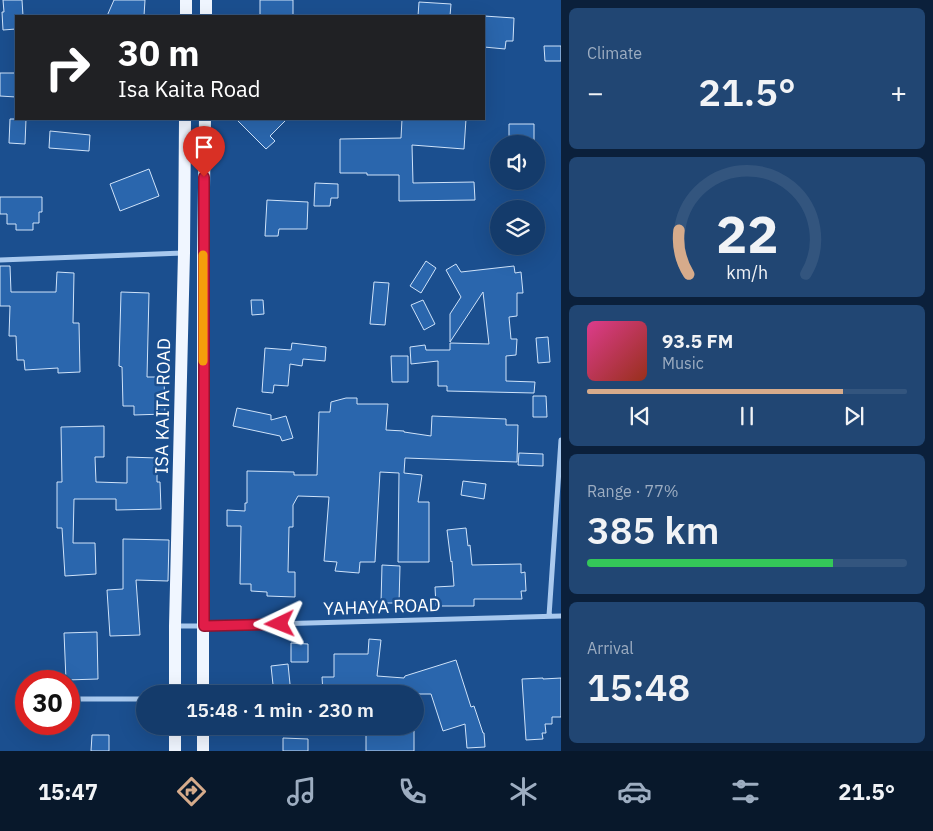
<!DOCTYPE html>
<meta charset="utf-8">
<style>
body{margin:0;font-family:"IBM Plex Sans",sans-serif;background:#214673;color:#f1f3f6;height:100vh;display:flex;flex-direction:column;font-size:19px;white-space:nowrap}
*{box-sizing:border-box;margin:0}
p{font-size:16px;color:#9dadc1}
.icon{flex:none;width:28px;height:28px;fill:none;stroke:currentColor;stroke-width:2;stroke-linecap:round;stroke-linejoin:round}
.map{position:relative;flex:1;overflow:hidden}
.panel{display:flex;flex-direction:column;gap:8px;padding:8px;background:#0b203b;width:372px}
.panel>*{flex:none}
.guide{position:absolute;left:15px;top:15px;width:470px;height:105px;border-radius:0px;box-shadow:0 5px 20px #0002,0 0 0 1px #33557e;background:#202124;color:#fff;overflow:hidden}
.fabs{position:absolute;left:490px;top:135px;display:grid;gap:10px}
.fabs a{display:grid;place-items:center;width:55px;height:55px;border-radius:50%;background:#143b6b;box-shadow:0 5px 20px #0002,0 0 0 1px #33557e;font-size:25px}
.speed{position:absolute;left:15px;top:670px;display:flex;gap:10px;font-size:25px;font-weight:700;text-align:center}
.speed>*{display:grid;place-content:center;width:65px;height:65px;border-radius:50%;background:#143b6b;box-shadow:0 5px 20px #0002,0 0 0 1px #33557e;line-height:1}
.speed .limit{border:8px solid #d22;background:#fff;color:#111}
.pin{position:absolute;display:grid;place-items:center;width:42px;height:42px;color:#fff;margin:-51px -21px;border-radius:50% 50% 50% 0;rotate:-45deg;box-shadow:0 0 5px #0007}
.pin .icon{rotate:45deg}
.me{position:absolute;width:55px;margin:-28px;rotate:268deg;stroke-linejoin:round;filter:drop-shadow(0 0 4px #0008)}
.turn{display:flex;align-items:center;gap:18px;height:105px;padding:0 20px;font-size:22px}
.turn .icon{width:65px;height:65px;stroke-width:2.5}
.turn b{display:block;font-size:35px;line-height:42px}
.big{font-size:38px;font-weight:600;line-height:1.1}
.panel .card{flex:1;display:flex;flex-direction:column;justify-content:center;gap:8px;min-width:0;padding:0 18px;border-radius:8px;background:#214673}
.panel .dial{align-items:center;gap:0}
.dial svg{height:130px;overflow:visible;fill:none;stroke:#33557e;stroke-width:7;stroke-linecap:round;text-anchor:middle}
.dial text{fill:#f1f3f6;stroke:none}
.song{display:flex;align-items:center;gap:15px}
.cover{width:60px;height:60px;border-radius:8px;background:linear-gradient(135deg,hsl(330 70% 55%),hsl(10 70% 35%))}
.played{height:5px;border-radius:2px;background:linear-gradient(90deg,#d6ab8b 80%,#33557e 80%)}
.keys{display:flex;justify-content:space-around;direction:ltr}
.heat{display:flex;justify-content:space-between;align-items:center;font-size:28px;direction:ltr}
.charge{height:8px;border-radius:4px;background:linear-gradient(90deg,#34c759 77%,#33557e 0)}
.trip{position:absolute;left:136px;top:685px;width:288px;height:50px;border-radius:25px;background:#143b6b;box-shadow:0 5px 20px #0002,0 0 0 1px #33557e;font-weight:600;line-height:50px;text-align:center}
.menu{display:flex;height:80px;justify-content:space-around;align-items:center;background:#08182b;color:#9dadc1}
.menu .icon{width:35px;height:35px}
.menu .current{color:#d6ab8b}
.menu b{font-size:22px;color:#f1f3f6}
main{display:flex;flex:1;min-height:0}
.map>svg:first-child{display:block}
</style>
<main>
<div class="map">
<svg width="561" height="751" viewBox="0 0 561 751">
<rect width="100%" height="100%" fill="#1b4f8f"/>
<!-- building -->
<path fill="#2a66ad" stroke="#cfe3fa" d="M3,0h19l1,16h-7v13l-13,1 -1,-18h2z
M114,0h31l-1,16h-37z
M260,0h33v16h-33z
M419,2l32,2 -1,12h-32z
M484,16l30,2 -1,23h-7l-1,8 -21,-2z
M544,46h17v15h-16z
M0,73h16v24l-16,-1z
M10,119h16l-1,25 -16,-1z
M236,119h51l-17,17 5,5 -9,8z
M402,119h64l-2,30 -52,-4 1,38 61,-1 1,18 -76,1v-26h-32v-2h-27v-34l61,-1z
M509,124h25v20h-25z
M50,131l40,4 -1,16 -40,-3z
M149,169l10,27 -39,15 -10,-27z
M315,183l23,1v14h-7l-1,8h-16z
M0,197h42v15h-3v11h-6v7h-17v-6h-9v-10h-7z
M267,200l41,2 -1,27h-28l-1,7h-13z
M426,261l10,7 -15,25 -11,-7z
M456,264l5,8 53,-6 1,7 6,-1 2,21h-6v23l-8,1 2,22h6l-1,16 -10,1v25l29,1 -1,11 -87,-2v-5h-9v-25l-27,3 -1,-17 15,-2 1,5h24v-7l39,1 -6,-52 -33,50v-28l11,-17 -15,-27z
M0,266h10l1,26h45l1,-20 17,1 -1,50h6l1,49 -22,1v-5l-33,2 -1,-10h-7l-1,-24h-7l1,-30h-10z
M374,282l15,1 -4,42 -15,-1z
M121,292l28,1 -2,84h17l1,37 -31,1v-9h-11l-1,-39 -3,-1z
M251,300h12l1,14 -12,1z
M423,300l12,24 -11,6 -13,-25z
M548,337l2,25 -12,1 -2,-25z
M292,343l34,4 -1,14 -22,-2 -1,7 -12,-2 -2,22 -14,-1 -1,8 -11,-1 3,-44 26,2z
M391,356h17v26h-16z
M533,396h13l1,21h-14z
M346,398h11v6h31l-2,26 18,1v1l27,4 1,-20 74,3v6h12l-1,37 -112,-4 -1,15 18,2 -4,27h11v60h-31l1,-89 -19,-1 -5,90h-15l-1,11 -24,-2 2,-9 -13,-1 5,-64 -31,-1 -5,9v22h-4l-1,45h7v25l-28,-1v-4l-16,-1v-7h-11l1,-58h-14v-16l18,1v-8h2v-32l47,1v3h23l2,-63h11l1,-10z
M237,408l34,7v5l15,-4 7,22 -11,3 -2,-5 -47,-10z
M104,426v31h-9l1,25 31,1v-26l30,1v24h3l1,27 -45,1v-11h-42l-1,44h22l1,31 -31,2 -3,-48h-5v-46h5l-1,-55z
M519,453l24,1v12l-25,-1z
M463,481l23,3 -2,15 -23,-4z
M466,528l2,18 2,-1 2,20 49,-1v9l4,-1 1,19h-5l1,8h-48v7h-38l-1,-19 19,-1 -2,-25 -1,1 -4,-32z
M123,539l46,1 -1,41 -32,-1 4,55 -30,1 -3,-46 16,-1z
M382,565l18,1 -1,37h-18z
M97,632l1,47 -32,1 -2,-47z
M369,639l12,1 -4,36 27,2 1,-2 51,-16 15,47 3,-1 9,27h1l1,14 -18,1 -2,-24 -22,7 -12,-37h-99v-1h-9l-1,-16h12v-23h34z
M291,643l17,1v18h-17z
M288,664l3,30h-17l-3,-28z
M543,678v1l18,-1v39h-9v7h-7l1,9h-4l1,6 -17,1 -4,-61z
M366,726h46v5h2v20h-48z
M92,735h17v16h-18z
M283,738l25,1v12h-25z"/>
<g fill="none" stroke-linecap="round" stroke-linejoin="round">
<!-- street -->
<path stroke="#a9c9ee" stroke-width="5" d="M0,260l183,-7
M549,616l12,-176
M175,626h29l357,-10
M69,699h76"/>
<!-- primary -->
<path stroke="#f0f6ff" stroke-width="12" d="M186,16v-16
M206,16v-16
M175,694v-68l9,-373 1,-134
M203,694v-438l2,-137
M175,726v25
M203,751v-25"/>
</g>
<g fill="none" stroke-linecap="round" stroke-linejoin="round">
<!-- route casing -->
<g stroke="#92132f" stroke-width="12">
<path id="route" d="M204,177v449l76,-2"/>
</g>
<!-- route -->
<use href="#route" stroke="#e11d48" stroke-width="9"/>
<!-- slow -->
<path stroke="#f59e0b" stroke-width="9" d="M203,255v106"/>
</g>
<g text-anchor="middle" stroke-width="5" stroke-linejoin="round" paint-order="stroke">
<!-- street labels -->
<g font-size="18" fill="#fff" stroke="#1b4f8f">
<text transform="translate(163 406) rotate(-89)" y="6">ISA KAITA ROAD</text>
<text transform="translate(382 607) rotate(-2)" y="6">YAHAYA ROAD</text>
</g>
</g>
</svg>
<div class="fabs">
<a><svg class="icon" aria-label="sound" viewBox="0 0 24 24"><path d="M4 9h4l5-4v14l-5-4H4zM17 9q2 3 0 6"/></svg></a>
<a><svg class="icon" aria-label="layers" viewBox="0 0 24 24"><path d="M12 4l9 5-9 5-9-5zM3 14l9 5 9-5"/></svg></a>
</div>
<div class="speed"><div class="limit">30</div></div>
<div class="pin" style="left:204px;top:177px;background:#d93025"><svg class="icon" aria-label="arrive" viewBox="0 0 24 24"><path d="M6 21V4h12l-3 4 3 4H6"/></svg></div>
<svg class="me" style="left:280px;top:624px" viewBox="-20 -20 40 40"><path d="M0-17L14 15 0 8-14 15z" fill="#e11d48" stroke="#fff" stroke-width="4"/></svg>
<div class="trip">15:48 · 1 min · 230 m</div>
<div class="guide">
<div class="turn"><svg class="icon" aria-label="right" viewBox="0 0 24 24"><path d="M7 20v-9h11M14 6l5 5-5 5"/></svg><div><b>30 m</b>Isa Kaita Road</div></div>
</div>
</div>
<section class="panel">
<div class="card"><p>Climate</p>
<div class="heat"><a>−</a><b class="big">21.5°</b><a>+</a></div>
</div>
<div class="card dial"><svg viewBox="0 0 100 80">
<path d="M14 69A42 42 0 1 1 86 69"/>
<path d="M14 69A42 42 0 0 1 8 42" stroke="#d6ab8b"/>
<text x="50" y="56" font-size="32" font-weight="700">22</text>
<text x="50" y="72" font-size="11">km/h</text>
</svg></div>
<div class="card">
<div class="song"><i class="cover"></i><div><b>93.5 FM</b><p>Music</p></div></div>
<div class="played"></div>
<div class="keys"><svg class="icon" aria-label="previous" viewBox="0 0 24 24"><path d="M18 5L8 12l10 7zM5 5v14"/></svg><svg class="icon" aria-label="pause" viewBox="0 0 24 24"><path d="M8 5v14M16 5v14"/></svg><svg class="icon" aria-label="next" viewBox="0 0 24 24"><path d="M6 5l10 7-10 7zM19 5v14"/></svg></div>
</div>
<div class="card"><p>Range · 77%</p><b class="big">385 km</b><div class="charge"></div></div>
<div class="card"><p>Arrival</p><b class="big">15:48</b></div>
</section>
</main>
<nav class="menu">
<b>15:47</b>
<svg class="icon current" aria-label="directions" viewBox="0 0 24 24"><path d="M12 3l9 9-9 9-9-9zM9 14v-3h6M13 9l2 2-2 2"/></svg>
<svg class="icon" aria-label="music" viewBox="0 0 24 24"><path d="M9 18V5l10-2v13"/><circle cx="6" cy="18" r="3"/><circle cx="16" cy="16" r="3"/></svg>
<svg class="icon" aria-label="phone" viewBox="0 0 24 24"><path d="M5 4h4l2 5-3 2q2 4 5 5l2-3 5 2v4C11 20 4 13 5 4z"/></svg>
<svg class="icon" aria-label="climate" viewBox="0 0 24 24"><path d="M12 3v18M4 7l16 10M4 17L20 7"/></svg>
<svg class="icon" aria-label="car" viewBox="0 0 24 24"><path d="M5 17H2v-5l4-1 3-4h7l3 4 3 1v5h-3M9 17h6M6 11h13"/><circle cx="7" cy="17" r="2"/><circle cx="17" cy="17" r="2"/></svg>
<svg class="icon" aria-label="filters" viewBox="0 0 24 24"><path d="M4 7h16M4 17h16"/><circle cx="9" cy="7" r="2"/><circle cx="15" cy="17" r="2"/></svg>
<b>21.5°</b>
</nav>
